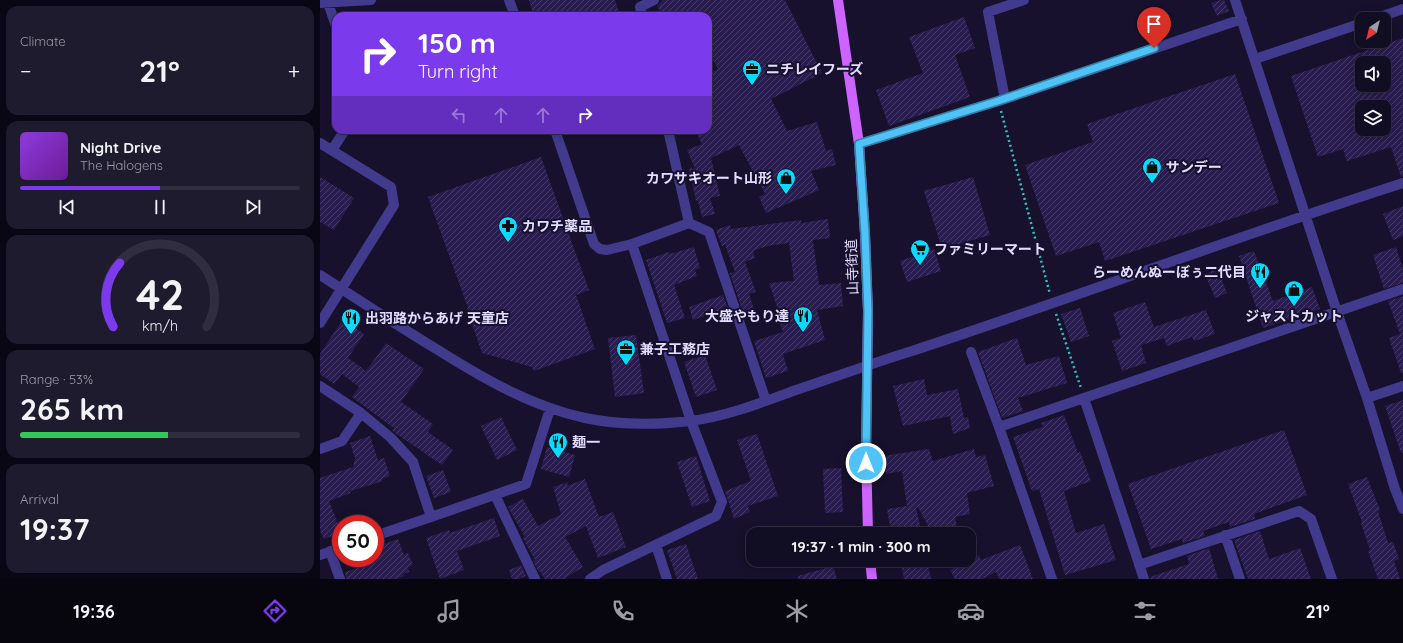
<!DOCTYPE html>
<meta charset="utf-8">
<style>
body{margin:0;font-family:Quicksand,"Noto Sans JP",sans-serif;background:#1e1b2f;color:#f1f3f6;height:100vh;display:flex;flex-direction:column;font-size:15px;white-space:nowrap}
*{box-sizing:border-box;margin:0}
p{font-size:13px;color:#9c9ca5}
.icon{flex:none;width:22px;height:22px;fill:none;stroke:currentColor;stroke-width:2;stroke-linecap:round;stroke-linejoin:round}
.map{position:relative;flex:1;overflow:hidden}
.drawer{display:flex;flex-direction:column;gap:6px;padding:6px;background:#090713;width:320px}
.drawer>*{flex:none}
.top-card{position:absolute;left:12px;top:12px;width:380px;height:122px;border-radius:12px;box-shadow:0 2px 10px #0003,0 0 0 1px #302d40;background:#7c3aed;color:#fff;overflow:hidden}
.needle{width:26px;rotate:215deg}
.buttons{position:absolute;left:1035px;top:12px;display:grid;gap:8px}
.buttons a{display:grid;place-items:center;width:36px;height:36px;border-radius:8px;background:#110d22;box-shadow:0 2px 10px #0003,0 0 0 1px #302d40;font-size:20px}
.speed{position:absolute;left:12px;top:515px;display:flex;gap:8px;font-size:20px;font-weight:700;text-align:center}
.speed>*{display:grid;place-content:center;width:52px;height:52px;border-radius:50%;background:#110d22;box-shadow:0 2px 10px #0003,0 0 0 1px #302d40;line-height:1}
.speed .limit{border:6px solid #d22;background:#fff;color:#111}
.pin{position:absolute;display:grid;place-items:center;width:34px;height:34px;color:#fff;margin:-41px -17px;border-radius:50% 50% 50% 0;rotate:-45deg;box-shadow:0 0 4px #0007}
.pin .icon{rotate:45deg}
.me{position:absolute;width:44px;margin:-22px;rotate:0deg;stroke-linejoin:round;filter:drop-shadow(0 0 3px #0008)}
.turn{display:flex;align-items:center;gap:14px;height:84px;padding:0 20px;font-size:18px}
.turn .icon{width:52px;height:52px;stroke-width:2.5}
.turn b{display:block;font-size:28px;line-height:34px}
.lanes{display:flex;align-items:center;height:38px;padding:0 20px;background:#0003;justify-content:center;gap:20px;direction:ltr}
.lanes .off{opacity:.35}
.big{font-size:30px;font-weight:700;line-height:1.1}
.drawer .widget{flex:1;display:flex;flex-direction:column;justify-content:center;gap:6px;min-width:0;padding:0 14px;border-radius:12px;background:#1e1b2f}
.drawer .dial{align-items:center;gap:0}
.dial svg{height:104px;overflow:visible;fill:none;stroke:#302d40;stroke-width:7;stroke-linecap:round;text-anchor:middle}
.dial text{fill:#f1f3f6;stroke:none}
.song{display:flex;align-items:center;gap:12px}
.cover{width:48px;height:48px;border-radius:6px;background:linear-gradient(135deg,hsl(270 70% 55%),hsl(280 70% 35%))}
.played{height:4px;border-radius:2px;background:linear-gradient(90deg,#7c3aed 50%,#302d40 50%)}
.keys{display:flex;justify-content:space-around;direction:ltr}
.heat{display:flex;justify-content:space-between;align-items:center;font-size:22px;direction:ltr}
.charge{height:6px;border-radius:3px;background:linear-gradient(90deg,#34c759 53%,#302d40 0)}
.trip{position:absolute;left:426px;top:527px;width:230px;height:40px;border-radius:12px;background:#110d22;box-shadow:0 2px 10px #0003,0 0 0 1px #302d40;font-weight:700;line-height:40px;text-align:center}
.dock{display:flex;height:64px;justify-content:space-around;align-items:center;background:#07050e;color:#9c9ca5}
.dock .icon{width:28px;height:28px}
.dock .current{color:#7c3aed}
.dock b{font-size:18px;color:#f1f3f6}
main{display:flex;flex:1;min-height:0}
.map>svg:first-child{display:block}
</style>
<main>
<section class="drawer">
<div class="widget"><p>Climate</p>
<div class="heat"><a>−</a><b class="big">21°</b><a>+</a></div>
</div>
<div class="widget">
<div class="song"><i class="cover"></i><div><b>Night Drive</b><p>The Halogens</p></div></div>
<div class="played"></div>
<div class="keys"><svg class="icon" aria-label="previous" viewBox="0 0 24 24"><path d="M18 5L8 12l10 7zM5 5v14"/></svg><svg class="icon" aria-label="pause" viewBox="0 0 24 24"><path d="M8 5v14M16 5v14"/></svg><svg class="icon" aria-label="next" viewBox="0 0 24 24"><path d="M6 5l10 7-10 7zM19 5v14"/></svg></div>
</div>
<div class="widget dial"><svg viewBox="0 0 100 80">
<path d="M14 69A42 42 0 1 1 86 69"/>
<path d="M14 69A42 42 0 0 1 19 20" stroke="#7c3aed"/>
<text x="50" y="56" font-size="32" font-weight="700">42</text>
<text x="50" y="72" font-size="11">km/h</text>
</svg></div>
<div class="widget"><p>Range · 53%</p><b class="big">265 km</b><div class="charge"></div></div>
<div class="widget"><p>Arrival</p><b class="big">19:37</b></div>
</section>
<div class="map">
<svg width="1083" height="579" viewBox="0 0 1083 579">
<defs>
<pattern id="building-hatch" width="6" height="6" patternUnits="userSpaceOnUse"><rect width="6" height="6" fill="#291d4f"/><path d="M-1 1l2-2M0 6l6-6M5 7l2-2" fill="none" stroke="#483d69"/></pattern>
</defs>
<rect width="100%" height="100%" fill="#17112d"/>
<!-- building -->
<path fill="url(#building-hatch)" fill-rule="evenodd" d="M209,0h86l5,16h-86z
M343,0h122l37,73 -51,26 16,32 30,-9 9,29 6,-2 4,16 -25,6 8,19 -53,23 -7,-16 6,-3 -26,-49 -28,13 9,38 -10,2 5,16 -13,3 -4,-16h-2l-7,-32 6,-1 -8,-18 15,-6 -7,-14h13v-56l10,-5 -10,-18v-35h-45l-6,-10z
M900,0h4l5,11 -12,5 -6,-13z
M644,17l11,31 -20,7 15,42 -81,29 -13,-36 47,-17 -14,-36z
M1083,38v138l-2,1 -10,-30 -44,14 -4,-12 -25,8 -27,-81zM1042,63h22v22h-22zM1042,107h22v22h-22z
M915,74l44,129 -174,58 -6,-19 -43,14 -31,-91 68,-23 -6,-18z
M221,157l48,133 -13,5 19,54 -61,22 -2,-4 -50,-14 -15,-44 1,-1 -40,-111z
M0,177l34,21 -20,32 -14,-8z
M653,177l17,58 -48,14 -18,-58z
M1083,206v30l-10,4 -10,-26z
M508,219l2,19 -17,2 6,45 22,-2 2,23 -26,4 8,30 -42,14 5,17 -22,7 -12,-37 29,-9 -3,-8h3l-14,-41 25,-2 -5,-38 -22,3 -14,5 2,7 -10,4 11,30 -7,2 7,21 -11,4 -15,-46 5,-1 -10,-27 -3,1 -6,-16 14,-5 1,4 70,-9v3z
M374,247l6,21 -5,2 2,6 -23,9 11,33 -18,5 -21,-63 23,-8 1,2z
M1076,247l7,22v14l-19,6 -11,-34z
M614,249l7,22 -34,11 -7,-21z
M934,251l19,50 39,-14 8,22 -57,19 -24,-72z
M897,269l10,24 -12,5 -10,-24z
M403,295l5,13 -35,12 -4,-13z
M1083,296v77h-2l-12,-35 11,-4 -12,-33z
M825,302l9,25 52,-17 9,24 -21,7 -2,-4 -25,9 -3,-8 -23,7 5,18 -24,8 -10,-30 9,-3 -8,-25z
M760,308l9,28 -18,6 -10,-28z
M23,319l21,15 -16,24 18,13 20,-28 38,26 -23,33 32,22 -5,8 25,18 -11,15 -51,-35 4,-1 -43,-32 7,-10 -17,-13 -8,10 -14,-10v-20z
M316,335l8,58 -29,4 -7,-59z
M697,338l9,27 33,-9 8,27 -49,15 5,13 -21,7 -24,-66z
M385,355l12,35 -21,7 -12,-35z
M604,379l3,16 31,-6 6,29 4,-1 2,11 -17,6 -3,-18 -47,10 -10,-40z
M1083,400v53h-2l-16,-47z
M744,415l14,38 2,-1 11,29 -27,10 12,42 28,-9 12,36 -51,15 -26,-86 -7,2 -19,-54 30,-10 -2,-4z
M181,417l16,33 -20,10 -16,-34z
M964,430l23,65 -53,19 1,5 -25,8 -1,-5 -26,9 2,5 -22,7 -1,-4 -31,10 -23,-65z
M437,434l21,62 -30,10 2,6 -16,7 -9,-28 26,-10 -14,-41z
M50,436l8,24 6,-2 6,18 -8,3 1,2 -33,10 1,2 -22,8 12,31 -17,7 -4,-9v-52l33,-11 2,-9 -5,-15z
M227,447l28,8 -6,22 -28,-8z
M609,449l4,12 41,-12 2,8 9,-2 9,31 -27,7 3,21 -15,3 3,16 -26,1 -14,-27 -2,1 6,26h-31l-4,-25 20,-3 -5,-35 -16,3 -3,-18z
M376,456l14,45 -18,6 -15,-45z
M521,468l2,44 -18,1 -2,-44z
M123,470l8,22 -17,6 -8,-22z
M1047,477l13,33 -2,1 10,32 5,-1 6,17 -5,2 6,18h-22l-10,-28 2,-1 -9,-27 1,-1 -14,-38z
M265,479l14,38 14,-5 13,35 -28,11 -12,-32 -21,11 18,30 -19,12h-19l-5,-8 -1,1 -6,-11 2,-1 -12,-22 2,-1 -17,-30 15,-8 15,27 23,-12 -8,-27 15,-5 -1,4z
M174,518l6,18 -43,15 7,19 -24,9 -14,-41 23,-8 1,3z
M940,531l9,28 31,-11 11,31h-63l-14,-39z
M78,539l6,16 4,-2 5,12 -5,2 1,5 -6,2 1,2 -9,3h-49l-1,-7 31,-10 -1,-4v-11z
M366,544l12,35h-21l-10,-29z
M700,545l13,34h-34l-3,-7 -14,7h-27l-5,-9 29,-15 2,5z
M889,548l9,31h-68v-2l39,-13 -2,-8z
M595,560h12l4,19h-27l-3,-16z
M201,565l5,11 -8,3h-6l-3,-9z
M513,566l4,13h-39v-3z"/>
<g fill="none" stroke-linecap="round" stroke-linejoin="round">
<!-- path -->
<path stroke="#2ec2c0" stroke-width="2.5" stroke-dasharray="2 3" stroke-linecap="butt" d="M681,111l49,183
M736,314l25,74"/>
<!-- minor -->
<path stroke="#423b8d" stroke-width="10" d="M7,0l9,26
M189,0l6,16
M704,0l-36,12 17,87 237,-80
M915,0l102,312 30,86 28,91 8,20
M0,3l51,-3
M322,16l-2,-9 14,-7
M1054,19l29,-10
M935,59l107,-36
M235,130l39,114 6,5 7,1 25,-6 59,177 31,81 -6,14 -113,54 -13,9
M348,130l21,93 20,9 57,169
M0,143l71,44 3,18 -74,118
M539,144l146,-45
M12,150l13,-20
M312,244l57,-21
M0,275c39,25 78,51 118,75 46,29 93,56 147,68 33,7 71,7 105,3 35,-4 73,-19 106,-31 39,-13 77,-27 116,-39 164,-54 326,-115 491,-168
M651,352l28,75
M0,386l41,27 30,25 22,24 18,55 95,-33 24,-75
M1047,398l36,-12
M0,449l22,-8 19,-28
M175,495l40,84
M905,535l15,44
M55,536l56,-19
M336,545l11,34
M10,551l10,28
M0,555l21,-7
M819,565l160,-54 12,8 21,60
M732,579l-53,-152 85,-29
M824,579l-60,-181 319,-109"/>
<!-- major -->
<path stroke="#cd64ff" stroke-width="10" d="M518,0l21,144 6,90 3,77 -2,138 2,85
M550,560l2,19"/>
</g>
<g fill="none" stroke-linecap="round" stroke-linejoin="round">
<!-- route casing -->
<g stroke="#337fa1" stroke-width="10">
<path id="route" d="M546,463l2,-152 -3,-77 -6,-90 139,-43 156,-53"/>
</g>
<!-- route -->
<use href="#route" stroke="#4fc3f7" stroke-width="7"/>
</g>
<!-- icons -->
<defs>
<g id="office-pin" transform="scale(1)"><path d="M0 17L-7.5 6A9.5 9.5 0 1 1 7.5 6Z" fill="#09dbff" stroke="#17112d"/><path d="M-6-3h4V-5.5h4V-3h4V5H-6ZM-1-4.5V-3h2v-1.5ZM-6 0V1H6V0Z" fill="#111"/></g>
<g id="shop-pin" transform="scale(1)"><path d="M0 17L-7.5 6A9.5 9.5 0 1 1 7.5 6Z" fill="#09dbff" stroke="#17112d"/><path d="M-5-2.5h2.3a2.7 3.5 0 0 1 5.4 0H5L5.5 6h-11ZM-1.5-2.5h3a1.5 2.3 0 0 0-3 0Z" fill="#111"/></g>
<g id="pharmacy-pin" transform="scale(1)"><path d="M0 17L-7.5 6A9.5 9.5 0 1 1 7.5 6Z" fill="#09dbff" stroke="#17112d"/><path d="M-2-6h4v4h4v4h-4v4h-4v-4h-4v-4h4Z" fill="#111"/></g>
<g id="supermarket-pin" transform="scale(1)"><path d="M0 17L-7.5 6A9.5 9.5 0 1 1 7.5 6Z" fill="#09dbff" stroke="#17112d"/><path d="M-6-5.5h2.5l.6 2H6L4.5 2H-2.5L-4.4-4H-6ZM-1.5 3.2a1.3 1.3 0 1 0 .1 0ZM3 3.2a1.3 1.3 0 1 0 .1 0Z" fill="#111"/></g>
<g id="restaurant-pin" transform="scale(1)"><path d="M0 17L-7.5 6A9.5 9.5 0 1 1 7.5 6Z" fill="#09dbff" stroke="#17112d"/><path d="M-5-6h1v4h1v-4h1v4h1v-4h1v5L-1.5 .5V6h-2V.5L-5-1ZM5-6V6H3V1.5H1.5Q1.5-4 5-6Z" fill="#111"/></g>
</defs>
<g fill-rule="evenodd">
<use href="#office-pin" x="432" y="69"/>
<use href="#shop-pin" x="832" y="167"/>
<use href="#shop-pin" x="466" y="178"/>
<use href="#pharmacy-pin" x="188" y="226"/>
<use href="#supermarket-pin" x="600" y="249"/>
<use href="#restaurant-pin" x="940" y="272"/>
<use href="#shop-pin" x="974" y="290"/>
<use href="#restaurant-pin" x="483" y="316"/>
<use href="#restaurant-pin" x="31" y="318"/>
<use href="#office-pin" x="306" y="349"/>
<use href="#restaurant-pin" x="238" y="442"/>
</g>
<g text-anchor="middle" stroke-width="4" stroke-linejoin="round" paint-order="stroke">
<!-- poi labels -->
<g font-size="14" font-weight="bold" fill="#e3ddff" stroke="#17112d" text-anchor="start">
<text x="446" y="74">ニチレイフーズ</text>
<text x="846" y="172">サンデー</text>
<text x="452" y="183" text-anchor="end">カワサキオート山形</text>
<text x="202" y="231">カワチ薬品</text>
<text x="614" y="254">ファミリーマート</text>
<text x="926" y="277" text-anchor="end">らーめんぬーぼぅ二代目</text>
<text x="469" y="321" text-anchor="end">大盛やもり達</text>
<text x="974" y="321" text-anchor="middle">ジャストカット</text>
<text x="45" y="323">出羽路からあげ 天童店</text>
<text x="320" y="354">兼子工務店</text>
<text x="252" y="447">麺一</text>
</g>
<!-- street labels -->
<g font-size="14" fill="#e3ddff" stroke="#17112d">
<text transform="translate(532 267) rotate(-92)" y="5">山寺街道</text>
</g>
</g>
</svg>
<div class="buttons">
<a><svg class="needle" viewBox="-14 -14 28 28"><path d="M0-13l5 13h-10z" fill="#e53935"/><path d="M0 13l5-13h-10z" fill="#9c9ca5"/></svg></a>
<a><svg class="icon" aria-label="sound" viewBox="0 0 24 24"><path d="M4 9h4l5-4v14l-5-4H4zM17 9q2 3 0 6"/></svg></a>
<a><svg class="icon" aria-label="layers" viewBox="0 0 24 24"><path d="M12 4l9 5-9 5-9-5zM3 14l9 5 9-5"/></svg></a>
</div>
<div class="speed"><div class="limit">50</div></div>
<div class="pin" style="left:834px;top:48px;background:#d93025"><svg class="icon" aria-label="arrive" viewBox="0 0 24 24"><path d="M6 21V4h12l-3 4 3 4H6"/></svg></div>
<svg class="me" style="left:546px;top:463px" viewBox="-20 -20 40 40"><circle r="17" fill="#4fc3f7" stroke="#fff" stroke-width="3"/><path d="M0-11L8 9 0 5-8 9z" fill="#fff"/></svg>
<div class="trip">19:37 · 1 min · 300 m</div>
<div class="top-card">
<div class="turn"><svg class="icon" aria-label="right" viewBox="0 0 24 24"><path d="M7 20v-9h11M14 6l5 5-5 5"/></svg><div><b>150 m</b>Turn right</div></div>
<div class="lanes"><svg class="icon off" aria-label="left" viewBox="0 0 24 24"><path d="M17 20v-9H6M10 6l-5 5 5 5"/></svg><svg class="icon off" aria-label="ahead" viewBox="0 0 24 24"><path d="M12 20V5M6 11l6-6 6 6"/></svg><svg class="icon off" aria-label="ahead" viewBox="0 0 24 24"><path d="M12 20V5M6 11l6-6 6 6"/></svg><svg class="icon" aria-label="right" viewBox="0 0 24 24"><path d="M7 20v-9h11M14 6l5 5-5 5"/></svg></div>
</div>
</div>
</main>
<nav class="dock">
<b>19:36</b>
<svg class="icon current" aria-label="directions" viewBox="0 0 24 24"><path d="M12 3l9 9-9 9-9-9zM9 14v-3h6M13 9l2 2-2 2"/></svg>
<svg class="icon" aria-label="music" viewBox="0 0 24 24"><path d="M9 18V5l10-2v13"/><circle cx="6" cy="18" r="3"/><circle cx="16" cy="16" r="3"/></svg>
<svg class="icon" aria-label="phone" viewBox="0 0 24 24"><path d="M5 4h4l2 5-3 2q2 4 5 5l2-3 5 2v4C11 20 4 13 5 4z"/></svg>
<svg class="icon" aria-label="climate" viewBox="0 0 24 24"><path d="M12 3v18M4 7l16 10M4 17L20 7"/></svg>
<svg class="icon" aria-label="car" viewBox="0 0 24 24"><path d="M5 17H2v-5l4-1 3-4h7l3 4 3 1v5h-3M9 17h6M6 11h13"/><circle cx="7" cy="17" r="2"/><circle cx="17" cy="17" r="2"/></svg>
<svg class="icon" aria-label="filters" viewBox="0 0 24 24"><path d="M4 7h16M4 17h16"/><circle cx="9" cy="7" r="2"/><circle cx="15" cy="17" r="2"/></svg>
<b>21°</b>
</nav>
